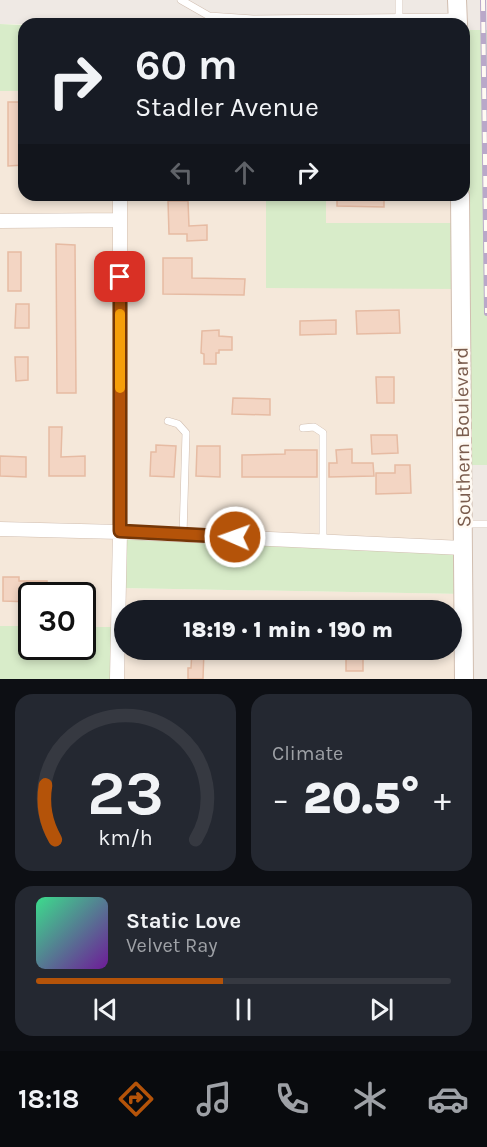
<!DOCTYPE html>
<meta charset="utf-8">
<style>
body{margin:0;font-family:Karla,sans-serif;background:#242831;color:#f1f3f6;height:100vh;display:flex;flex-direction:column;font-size:22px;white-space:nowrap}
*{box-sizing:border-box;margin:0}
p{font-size:20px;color:#9ea1a6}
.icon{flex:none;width:33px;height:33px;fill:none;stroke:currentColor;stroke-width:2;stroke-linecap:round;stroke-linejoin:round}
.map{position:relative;height:679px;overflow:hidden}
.sheet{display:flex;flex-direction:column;gap:15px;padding:15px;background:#0d0f14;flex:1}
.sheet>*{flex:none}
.banner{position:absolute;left:18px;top:18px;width:452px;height:183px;border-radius:18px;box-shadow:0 3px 9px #0003;background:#171b24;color:#f1f3f6;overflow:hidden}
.speed{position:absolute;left:18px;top:582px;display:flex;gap:12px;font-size:30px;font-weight:700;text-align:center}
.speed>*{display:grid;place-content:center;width:78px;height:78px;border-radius:50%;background:#171b24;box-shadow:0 3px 9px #0003;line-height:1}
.speed .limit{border:3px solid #111;border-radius:9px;background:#fff;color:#111}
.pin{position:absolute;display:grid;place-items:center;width:51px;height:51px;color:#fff;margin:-26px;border-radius:12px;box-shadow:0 3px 9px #0006}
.me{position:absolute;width:66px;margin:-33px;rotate:272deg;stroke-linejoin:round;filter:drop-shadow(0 0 4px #0008)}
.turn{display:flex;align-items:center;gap:21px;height:126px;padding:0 18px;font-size:27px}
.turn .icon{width:78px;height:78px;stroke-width:2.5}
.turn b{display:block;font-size:42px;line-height:51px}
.lanes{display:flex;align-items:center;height:57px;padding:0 18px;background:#0003;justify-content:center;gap:30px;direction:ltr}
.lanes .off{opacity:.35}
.big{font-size:45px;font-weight:800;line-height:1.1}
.sheet .card{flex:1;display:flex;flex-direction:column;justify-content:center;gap:9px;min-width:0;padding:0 21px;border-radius:18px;background:#242831}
.sheet .dial{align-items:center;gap:0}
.dial svg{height:156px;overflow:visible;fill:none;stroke:#363941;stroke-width:7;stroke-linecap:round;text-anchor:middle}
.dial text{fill:#f1f3f6;stroke:none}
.song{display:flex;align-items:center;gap:18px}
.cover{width:72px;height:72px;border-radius:9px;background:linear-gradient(135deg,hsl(150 70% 55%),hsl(280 70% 35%))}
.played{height:6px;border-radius:3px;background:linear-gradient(90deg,#b45309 45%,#363941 45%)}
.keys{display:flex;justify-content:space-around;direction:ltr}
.heat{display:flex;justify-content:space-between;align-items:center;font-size:33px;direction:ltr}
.sheet .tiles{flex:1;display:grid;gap:15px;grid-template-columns:1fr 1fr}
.card:last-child{grid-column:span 2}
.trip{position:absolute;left:114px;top:600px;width:348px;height:60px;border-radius:30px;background:#171b24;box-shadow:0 3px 9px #0003;font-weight:800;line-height:60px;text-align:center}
.tabs{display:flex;height:96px;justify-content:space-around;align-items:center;background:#090b0e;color:#9ea1a6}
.tabs .icon{width:42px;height:42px}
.tabs .current{color:#b45309}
.tabs b{font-size:27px;color:#f1f3f6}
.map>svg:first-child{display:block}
</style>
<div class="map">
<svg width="487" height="679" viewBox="0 0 487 679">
<rect width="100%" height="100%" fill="#fdf6ec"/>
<!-- residential -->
<path fill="#f5e8da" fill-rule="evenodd" d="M0,91h24v104h96l1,4 145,1 194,89 3,259 -344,40 344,6 1,85h-347l1,-52h-35l-1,-31h-50l-1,30h-31zM124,610h328v40h-328z
M326,195h134v28h-135z"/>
<!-- industrial -->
<path fill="#efe9e4" d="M0,0h487v30h-23v-6h-464z
M462,465h25v214h-23z"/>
<!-- green -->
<path fill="#d8ecc9" d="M0,24l24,1v66h-24z
M464,30h23v435h-25l-2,-176 -194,-1v-88l-146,-1v-4h206v28h133l5,-28z
M120,532l343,16v46l-344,-6z
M0,626h31l1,20h50l1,-19h35l-1,52h-117z"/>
<!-- building -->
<path fill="#f3d5c3" stroke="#e6bba3" stroke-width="1.5" d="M8,102h12l1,51h3v12l-16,1z
M337,195h47v12l-47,-1z
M168,201h20l1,25 18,-1v15l-20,1v-7h-18z
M56,244l19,1 1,148h-19z
M8,252h13v39h-13z
M163,258h29v20l53,1 -1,16 -81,-1z
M16,304h13v24h-14z
M399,310l1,23 -43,1 -1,-23z
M336,320v14l-36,1v-14z
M219,330v6l13,1v13h-13v3h-3v11h-12v-10l-3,-1 1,-22z
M15,357h13v23l-12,1z
M376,377h18v26h-17z
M233,398l37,1v16l-38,-1z
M49,427h13l-1,30 24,-1v20h-36z
M371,435h26l1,18 -26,1z
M156,445l20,1 -2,31 -24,-1 1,-24h5z
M197,446h23v31l-24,-1z
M352,449v14h21l1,13 -45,1v-14h8l-1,-13z
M285,450h32v27h-75v-22l43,-1z
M0,456l26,1v20l-26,-1z
M395,465h15l1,28 -35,1v-21h19z
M3,577h16v4h28v15h-15v6l-29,-1z
M192,650h12l-1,29h-15v-11h3z
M346,650h17v21h-17z"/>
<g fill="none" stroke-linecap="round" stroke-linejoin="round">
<!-- service casing -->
<g stroke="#d1beb0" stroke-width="8">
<path id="service" d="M181,0l28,16 44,3 205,-2
M399,0v18
M168,421l10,3 8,9 -3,102
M303,428l11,-1 9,6v108
M463,524h24"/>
</g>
<!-- minor casing -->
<g stroke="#d1beb0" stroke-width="15">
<path id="minor" d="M0,221l120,-1
M0,529l120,3 343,16
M117,679l3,-147v-337"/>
</g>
<!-- tertiary casing -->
<g stroke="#d1beb0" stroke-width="20">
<path id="tertiary" d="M457,0l1,24
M460,195l4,484"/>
</g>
<!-- service -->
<use href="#service" stroke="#fff" stroke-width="7"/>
<!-- minor -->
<use href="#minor" stroke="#fff" stroke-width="14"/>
<!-- tertiary -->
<use href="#tertiary" stroke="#fff" stroke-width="18"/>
<!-- rail casing -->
<g stroke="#b9a8c9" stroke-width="6">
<path id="rail" d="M483,0l4,313"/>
</g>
<!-- rail -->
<use href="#rail" stroke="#fffaf3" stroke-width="4" stroke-dasharray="11" stroke-linecap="butt"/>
</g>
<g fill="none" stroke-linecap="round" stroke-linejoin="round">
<!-- route casing -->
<g stroke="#753606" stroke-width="15">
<path id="route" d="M120,277v254l115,6"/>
</g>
<!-- route -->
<use href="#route" stroke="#b45309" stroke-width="10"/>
<!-- slow -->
<path stroke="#f59e0b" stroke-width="10" d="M120,314v74"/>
</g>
<g text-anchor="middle" stroke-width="5" stroke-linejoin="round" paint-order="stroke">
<!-- street labels -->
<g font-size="20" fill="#7a5c4d" stroke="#fffaf3">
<text transform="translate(462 437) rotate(-91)" y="7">Southern Boulevard</text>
</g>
</g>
</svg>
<div class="speed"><div class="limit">30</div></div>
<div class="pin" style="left:120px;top:277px;background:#d93025"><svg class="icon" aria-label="arrive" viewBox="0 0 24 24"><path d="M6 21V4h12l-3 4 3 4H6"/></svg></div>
<svg class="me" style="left:235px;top:537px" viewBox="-20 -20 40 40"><circle r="17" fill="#b45309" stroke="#fff" stroke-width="3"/><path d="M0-11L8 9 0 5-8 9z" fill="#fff"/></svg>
<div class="trip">18:19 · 1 min · 190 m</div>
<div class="banner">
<div class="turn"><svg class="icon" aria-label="right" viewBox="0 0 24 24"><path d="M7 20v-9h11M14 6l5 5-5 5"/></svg><div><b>60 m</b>Stadler Avenue</div></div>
<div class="lanes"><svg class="icon off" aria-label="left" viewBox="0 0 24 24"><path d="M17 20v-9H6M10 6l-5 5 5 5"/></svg><svg class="icon off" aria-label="ahead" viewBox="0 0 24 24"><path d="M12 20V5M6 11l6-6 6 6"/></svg><svg class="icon" aria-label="right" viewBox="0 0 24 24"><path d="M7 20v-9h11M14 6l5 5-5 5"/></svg></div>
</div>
</div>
<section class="sheet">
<div class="tiles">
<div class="card dial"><svg viewBox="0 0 100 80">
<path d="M14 69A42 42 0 1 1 86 69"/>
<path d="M14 69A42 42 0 0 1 9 41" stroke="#b45309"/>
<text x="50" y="56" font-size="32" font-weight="700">23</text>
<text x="50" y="72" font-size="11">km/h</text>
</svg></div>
<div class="card"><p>Climate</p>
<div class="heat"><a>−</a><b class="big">20.5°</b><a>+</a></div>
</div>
<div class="card">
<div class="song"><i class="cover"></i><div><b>Static Love</b><p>Velvet Ray</p></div></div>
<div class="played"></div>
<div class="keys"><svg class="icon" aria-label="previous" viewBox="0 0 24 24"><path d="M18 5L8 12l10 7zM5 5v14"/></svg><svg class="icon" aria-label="pause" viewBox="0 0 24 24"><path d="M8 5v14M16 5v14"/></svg><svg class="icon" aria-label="next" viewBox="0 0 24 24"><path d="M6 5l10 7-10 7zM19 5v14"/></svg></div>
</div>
</div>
</section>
<nav class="tabs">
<b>18:18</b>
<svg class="icon current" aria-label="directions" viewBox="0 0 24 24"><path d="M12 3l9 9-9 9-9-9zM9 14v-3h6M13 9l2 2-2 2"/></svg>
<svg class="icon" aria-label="music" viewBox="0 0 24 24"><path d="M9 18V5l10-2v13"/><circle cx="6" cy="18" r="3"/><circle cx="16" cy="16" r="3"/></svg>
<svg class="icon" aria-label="phone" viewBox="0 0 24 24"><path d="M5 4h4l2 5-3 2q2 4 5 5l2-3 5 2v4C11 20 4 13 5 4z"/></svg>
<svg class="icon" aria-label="climate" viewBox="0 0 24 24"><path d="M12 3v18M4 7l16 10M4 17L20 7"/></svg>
<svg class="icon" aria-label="car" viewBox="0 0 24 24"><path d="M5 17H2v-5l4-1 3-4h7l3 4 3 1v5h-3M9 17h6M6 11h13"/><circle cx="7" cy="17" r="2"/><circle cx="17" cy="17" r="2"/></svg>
</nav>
